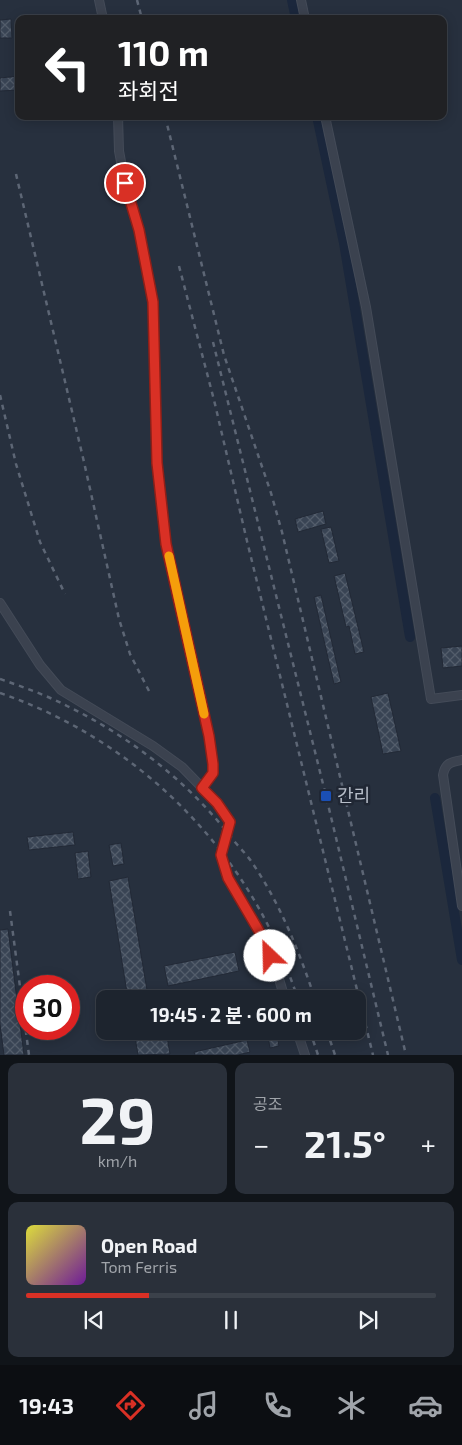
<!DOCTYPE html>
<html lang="ko">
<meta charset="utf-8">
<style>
body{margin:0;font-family:"Exo 2","Noto Sans KR",sans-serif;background:#2a303a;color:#f1f3f6;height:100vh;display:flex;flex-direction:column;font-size:19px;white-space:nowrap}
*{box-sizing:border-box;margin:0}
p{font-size:16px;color:#a0a4aa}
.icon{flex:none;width:28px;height:28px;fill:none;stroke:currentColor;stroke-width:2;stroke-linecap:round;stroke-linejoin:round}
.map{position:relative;height:1055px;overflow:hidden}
.details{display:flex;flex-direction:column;gap:8px;padding:8px;background:#101419;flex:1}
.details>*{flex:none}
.hud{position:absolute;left:15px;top:15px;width:432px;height:105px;border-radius:10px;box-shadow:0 2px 12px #0003,0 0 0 1px #3b414a;background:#202124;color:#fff;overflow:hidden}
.speed{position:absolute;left:15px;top:975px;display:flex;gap:10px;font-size:25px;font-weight:700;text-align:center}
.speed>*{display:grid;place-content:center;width:65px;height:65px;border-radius:50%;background:#1d242e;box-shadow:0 2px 12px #0003,0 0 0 1px #3b414a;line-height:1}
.speed .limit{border:8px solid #d22;background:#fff;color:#111}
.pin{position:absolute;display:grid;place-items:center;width:42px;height:42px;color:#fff;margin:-21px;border:2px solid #fff;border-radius:50%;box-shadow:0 1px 5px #0007}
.me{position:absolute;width:55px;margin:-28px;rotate:336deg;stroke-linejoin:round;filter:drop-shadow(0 0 4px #0008)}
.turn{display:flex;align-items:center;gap:18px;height:105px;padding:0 20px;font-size:22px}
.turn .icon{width:65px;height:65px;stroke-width:2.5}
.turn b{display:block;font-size:35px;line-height:42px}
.big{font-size:38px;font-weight:700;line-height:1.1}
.details .widget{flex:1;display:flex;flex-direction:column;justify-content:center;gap:8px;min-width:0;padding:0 18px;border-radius:10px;background:#2a303a}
.details .dial{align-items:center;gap:0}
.dial b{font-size:65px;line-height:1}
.song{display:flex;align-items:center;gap:15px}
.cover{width:60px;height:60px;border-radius:8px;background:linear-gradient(135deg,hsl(60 70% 55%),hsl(280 70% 35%))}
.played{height:5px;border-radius:2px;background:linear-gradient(90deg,#d93025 30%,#3b414a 30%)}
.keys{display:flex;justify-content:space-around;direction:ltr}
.heat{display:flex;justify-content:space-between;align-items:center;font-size:28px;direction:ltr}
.details .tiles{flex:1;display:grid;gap:8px;grid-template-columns:1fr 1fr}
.widget:last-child{grid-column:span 2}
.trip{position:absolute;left:96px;top:990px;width:270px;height:50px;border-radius:10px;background:#1d242e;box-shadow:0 2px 12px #0003,0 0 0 1px #3b414a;font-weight:700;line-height:50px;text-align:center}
.menu{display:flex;height:80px;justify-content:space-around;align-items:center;background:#0c0e12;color:#a0a4aa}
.menu .icon{width:35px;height:35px}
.menu .current{color:#d93025}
.menu b{font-size:22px;color:#f1f3f6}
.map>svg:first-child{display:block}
</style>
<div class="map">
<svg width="462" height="1055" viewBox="0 0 462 1055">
<defs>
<pattern id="building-cross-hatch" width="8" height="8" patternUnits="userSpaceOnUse" patternTransform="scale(1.25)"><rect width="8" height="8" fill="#394454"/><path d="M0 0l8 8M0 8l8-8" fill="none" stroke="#535d6b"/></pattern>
</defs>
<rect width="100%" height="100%" fill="#27303e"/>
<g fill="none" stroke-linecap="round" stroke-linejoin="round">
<!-- canal -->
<path stroke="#1b273c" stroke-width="10" d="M292,0l4,19
M317,116l27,127 66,394
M435,798l27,162"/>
</g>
<!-- building -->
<path fill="url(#building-cross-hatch)" stroke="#222936" d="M11,19l1,19h-12v-18z
M19,76v14l-19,1v-13z
M323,511l3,13 -28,8 -3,-13z
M331,527l8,34 -10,2 -8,-34z
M345,573l19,79 -9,2 -6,-28 -3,1 -12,-51z
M321,595l20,87 -7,2 -20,-87z
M462,646v20l-19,2 -2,-20z
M388,693l13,58 -18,3 -12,-57z
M73,832l2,13 -46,5 -2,-13z
M121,843l3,21 -11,2 -4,-21z
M88,851l3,26 -13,2 -3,-26z
M128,877l20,119 -2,1v2h-18l-19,-118z
M8,929l16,126h-20l-4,-31v-94z
M235,952l4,19 -71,15 -4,-20z
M134,1031h32l4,23 -32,1z
M267,1031h9l3,15 -9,2z
M247,1040l3,12 -12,3h-43l-1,-3z"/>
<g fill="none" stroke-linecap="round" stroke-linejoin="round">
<!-- minor casing -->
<g stroke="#444b58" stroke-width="10">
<path id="minor" d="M99,0l4,19
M301,0l4,19
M118,116l1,35 6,32 14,47 14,72 4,161 9,81 43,192 4,28v9l-11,15
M325,116l41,191 65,392 31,-4
M0,603l40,62 21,25 92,56 29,21 35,36 13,19 -3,8 -6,25 7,23 31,53 17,38 9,30
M462,760c-11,2 -17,3 -19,15l19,131
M297,1031l8,24"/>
</g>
<!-- minor -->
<use href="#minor" stroke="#3b424f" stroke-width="8"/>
<!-- rail -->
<path stroke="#5d6675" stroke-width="2.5" stroke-dasharray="5 5" stroke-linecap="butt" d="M137,0l5,19
M165,116l59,239 47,138 11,39 124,523
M16,174l68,288 35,157 11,35 19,37
M179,266l35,134 33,141 126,514
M213,342l113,454 62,259
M0,395l16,69 24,78 25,52
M0,679c23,8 46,16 67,27 64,31 124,78 167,135 6,7 12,13 17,20 29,42 48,90 64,138
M0,693c108,37 200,113 257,212 17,29 30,62 41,94
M10,911l19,144
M310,1031l8,24
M327,1031l8,24"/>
</g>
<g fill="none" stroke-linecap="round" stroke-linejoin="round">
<!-- route casing -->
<g stroke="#8d1f18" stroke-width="12">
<path id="route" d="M125,183l14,47 14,72 4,161 9,81 43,192 4,28v9l-11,15 15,15 13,19 -9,33 7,23 31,53 11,25"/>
</g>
<!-- route -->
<use href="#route" stroke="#d93025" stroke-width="9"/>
<!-- slow -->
<path stroke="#f59e0b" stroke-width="9" d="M169,556l35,158"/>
</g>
<!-- markers -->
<rect fill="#1a4fb4" stroke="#202734" stroke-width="2" x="320" y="790" width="12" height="12" rx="2.5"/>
<g text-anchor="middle" stroke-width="5" stroke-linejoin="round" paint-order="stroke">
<!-- poi labels -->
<g font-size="18" fill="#b7bec9" stroke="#202734" text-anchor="start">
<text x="337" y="802">간리</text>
</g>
</g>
</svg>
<div class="speed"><div class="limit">30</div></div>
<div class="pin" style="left:125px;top:183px;background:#d93025"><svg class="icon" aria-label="arrive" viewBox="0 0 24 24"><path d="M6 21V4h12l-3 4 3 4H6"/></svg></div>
<svg class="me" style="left:270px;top:956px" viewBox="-20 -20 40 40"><circle r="19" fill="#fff"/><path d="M0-13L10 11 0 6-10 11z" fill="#d93025"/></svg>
<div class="trip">19:45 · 2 분 · 600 m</div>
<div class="hud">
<div class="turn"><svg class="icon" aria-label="left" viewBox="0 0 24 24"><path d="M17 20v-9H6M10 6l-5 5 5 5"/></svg><div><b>110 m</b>좌회전</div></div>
</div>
</div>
<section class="details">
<div class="tiles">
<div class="widget dial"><b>29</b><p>km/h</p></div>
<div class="widget"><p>공조</p>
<div class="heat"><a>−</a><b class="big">21.5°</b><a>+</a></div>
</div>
<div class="widget">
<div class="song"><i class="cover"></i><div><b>Open Road</b><p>Tom Ferris</p></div></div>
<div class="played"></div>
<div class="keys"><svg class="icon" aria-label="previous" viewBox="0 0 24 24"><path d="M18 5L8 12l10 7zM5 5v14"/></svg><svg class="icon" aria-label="pause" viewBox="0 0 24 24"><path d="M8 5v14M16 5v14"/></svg><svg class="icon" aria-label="next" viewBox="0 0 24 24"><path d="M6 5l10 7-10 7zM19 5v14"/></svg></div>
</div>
</div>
</section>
<nav class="menu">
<b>19:43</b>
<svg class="icon current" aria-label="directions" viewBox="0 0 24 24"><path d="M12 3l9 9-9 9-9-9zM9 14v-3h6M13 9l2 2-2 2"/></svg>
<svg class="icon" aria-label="music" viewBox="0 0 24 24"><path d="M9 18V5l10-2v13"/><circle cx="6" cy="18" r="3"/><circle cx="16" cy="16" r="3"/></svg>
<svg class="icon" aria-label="phone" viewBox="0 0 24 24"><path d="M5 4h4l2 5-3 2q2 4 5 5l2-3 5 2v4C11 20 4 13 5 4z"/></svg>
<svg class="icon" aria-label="climate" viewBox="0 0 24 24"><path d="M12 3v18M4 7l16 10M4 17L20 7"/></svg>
<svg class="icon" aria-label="car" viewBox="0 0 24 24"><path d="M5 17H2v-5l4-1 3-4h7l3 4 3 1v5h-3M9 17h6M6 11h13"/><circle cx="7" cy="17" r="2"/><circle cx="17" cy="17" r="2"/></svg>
</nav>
